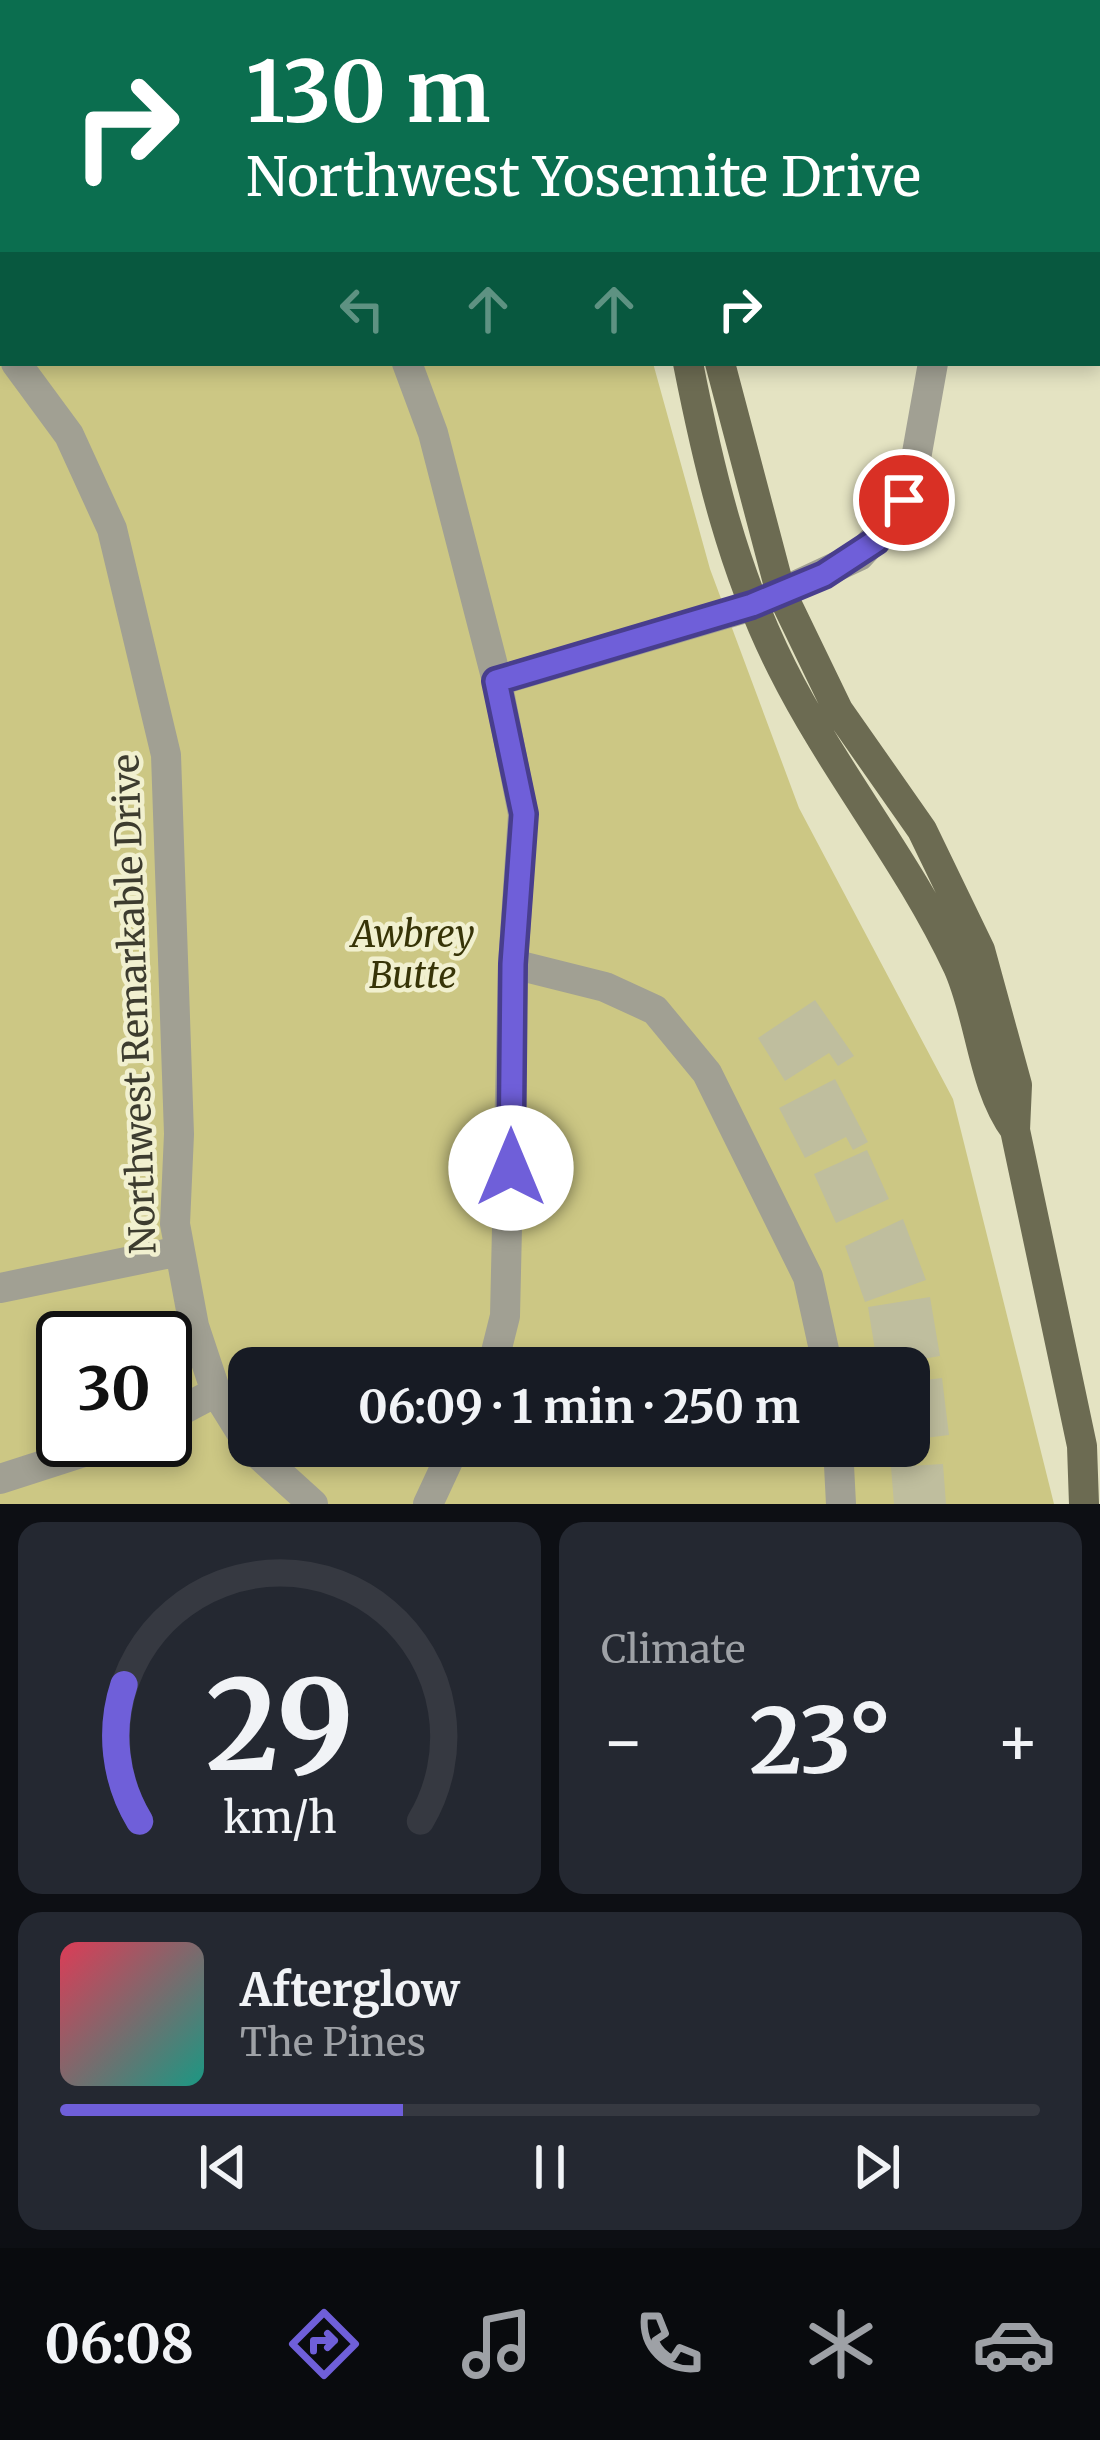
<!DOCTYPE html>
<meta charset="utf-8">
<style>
body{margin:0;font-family:Merriweather,serif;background:#242831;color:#f1f3f6;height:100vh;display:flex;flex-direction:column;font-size:45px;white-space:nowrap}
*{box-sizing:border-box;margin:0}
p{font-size:39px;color:#9ea1a6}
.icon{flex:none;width:66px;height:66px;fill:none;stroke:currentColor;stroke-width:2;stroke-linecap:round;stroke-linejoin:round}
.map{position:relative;height:1504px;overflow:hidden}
.side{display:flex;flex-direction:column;gap:18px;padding:18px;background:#0d0f14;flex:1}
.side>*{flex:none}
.banner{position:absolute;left:0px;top:0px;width:1101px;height:366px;box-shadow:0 6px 18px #0003;background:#0b6e4f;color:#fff;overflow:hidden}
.speed{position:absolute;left:36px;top:1311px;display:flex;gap:24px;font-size:60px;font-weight:700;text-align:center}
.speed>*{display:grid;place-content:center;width:156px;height:156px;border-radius:50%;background:#171b24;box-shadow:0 6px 18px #0003;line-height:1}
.speed .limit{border:6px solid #111;border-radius:18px;background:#fff;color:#111}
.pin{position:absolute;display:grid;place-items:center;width:102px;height:102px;color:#fff;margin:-51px;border:6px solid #fff;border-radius:50%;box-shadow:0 3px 12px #0007}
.me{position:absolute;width:132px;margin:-66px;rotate:0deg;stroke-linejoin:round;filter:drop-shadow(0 0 9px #0008)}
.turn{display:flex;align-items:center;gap:42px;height:252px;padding:0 48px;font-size:54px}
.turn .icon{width:156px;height:156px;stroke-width:2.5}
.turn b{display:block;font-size:84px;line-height:102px}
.lanes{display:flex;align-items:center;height:114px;padding:0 48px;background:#0003;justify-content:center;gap:60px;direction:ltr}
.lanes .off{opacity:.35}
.big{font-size:90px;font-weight:700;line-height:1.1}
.side .widget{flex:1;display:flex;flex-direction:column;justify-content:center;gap:18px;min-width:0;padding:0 42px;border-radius:24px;background:#242831}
.side .dial{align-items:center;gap:0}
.dial svg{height:312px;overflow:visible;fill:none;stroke:#363941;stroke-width:7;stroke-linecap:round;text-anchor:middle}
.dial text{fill:#f1f3f6;stroke:none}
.song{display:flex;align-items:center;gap:36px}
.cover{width:144px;height:144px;border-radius:18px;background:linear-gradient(135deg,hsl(350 70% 55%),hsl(170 70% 35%))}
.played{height:12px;border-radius:6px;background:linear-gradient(90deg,#6f5fd9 35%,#363941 35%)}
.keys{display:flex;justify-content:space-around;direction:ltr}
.heat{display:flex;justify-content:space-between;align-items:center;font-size:66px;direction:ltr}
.side .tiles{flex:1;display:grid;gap:18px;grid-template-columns:1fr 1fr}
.widget:last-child{grid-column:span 2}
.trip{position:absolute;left:228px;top:1347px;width:702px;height:120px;border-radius:24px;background:#171b24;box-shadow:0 6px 18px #0003;font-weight:700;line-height:120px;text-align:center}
.tab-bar{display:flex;height:192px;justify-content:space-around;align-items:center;background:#090b0e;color:#9ea1a6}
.tab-bar .icon{width:84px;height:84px}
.tab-bar .on{color:#6f5fd9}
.tab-bar b{font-size:54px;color:#f1f3f6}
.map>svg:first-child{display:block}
</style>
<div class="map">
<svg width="1100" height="1504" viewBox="0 0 1100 1504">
<rect width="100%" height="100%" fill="#e4e3c2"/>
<!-- green -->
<path fill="#ccc784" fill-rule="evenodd" d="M0,0h552l-549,3v360h650l57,206 89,239 154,291 101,405h-1054zM63,1338h102v102h-102zM249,1368h660v78h-660z"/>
<!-- building -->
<path fill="#bfbe9e" d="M815,1000l39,56 -16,10 -9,-13 -44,28 -27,-43z
M835,1079l33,63 -15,8 -7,-13 -41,21 -26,-50z
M867,1150l22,49 -53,24 -22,-49z
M903,1219l23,61 -61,22 -20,-56z
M930,1297l10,59 -36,6 -12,-2 -1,-6 -15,2 -8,-49z
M942,1378l7,57 -40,5v-58z
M943,1464l3,40h-52l-3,-37z"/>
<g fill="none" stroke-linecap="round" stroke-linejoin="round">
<!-- minor -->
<path stroke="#a1a093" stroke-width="30" d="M271,0l1,3
M931,0l2,3
M1098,218l2,-1
M16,363l53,72 43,94 54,226 13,379 -4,90 19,102 22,66 33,53
M407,363l26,70 64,248 26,133 -10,150 -8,352 -13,52
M497,681l255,-75 107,-50 34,-37 19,-38 21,-118
M513,964l92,23 50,23 52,63 101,204 20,91
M0,1288l180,-37
M165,1419l51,-27
M249,1446l64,58
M838,1446l3,58
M0,1479l121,-39
M428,1504l27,-58"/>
<!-- major -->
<path stroke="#6c6b52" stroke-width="30" d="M594,0l1,3
M619,0l1,3
M688,363c21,106 45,208 94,305 52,104 127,194 176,299 23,51 24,118 57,163l67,316 2,58
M720,363l60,227 58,120 84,120 58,120 37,135 -2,45"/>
</g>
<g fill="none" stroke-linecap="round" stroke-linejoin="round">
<!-- route casing -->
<g stroke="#483e8d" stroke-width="30">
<path id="route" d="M511,1168l2,-204 11,-150 -28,-133 256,-76 72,-30 52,-34 28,-41"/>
</g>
<!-- route -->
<use href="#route" stroke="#6f5fd9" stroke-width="21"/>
</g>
<g text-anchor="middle" stroke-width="9" stroke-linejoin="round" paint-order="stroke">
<!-- park labels -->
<g font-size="36" font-style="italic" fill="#373407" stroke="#f1f0cf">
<text x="413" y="947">Awbrey<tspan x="413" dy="41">Butte</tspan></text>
</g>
<!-- street labels -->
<g font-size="36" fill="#3d3c2f" stroke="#f1f0cf">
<text transform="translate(134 1004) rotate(-92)" y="13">Northwest Remarkable Drive</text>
</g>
</g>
</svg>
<div class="speed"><div class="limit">30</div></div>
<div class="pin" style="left:904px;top:500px;background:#d93025"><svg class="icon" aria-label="arrive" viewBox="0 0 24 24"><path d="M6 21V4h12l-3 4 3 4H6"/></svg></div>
<svg class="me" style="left:511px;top:1168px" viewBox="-20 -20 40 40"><circle r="19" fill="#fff"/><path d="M0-13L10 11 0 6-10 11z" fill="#6f5fd9"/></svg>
<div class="trip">06:09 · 1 min · 250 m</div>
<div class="banner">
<div class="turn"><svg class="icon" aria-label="right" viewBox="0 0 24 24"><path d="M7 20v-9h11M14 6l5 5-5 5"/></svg><div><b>130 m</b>Northwest Yosemite Drive</div></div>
<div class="lanes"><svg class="icon off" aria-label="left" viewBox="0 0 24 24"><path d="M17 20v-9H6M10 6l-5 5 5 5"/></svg><svg class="icon off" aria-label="ahead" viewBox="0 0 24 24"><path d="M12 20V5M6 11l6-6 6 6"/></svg><svg class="icon off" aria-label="ahead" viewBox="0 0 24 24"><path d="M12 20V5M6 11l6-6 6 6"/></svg><svg class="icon" aria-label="right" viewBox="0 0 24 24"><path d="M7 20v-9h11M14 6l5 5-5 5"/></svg></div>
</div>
</div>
<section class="side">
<div class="tiles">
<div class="widget dial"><svg viewBox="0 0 100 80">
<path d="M14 69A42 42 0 1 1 86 69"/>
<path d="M14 69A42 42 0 0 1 10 34" stroke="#6f5fd9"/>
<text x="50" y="56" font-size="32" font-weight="700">29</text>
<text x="50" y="72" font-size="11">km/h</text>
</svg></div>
<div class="widget"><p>Climate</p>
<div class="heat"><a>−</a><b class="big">23°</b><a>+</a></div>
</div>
<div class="widget">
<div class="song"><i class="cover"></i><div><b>Afterglow</b><p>The Pines</p></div></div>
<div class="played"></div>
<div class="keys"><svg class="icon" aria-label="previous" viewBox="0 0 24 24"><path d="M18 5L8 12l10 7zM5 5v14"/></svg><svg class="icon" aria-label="pause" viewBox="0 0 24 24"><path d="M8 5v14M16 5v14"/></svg><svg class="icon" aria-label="next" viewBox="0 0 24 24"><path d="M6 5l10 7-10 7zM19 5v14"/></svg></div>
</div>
</div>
</section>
<nav class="tab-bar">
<b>06:08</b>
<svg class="icon on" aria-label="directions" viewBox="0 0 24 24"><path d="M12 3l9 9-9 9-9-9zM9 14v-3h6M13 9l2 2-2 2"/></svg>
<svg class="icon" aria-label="music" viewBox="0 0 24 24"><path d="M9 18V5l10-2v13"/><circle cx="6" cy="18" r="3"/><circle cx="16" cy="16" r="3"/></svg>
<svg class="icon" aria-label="phone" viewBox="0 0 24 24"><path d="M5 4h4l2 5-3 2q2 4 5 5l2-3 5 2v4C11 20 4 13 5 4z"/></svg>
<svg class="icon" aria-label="climate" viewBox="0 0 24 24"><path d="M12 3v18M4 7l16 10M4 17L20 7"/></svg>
<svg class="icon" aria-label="car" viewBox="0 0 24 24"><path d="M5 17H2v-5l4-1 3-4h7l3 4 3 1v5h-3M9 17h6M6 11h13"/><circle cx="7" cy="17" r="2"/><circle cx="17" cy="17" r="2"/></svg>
</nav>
